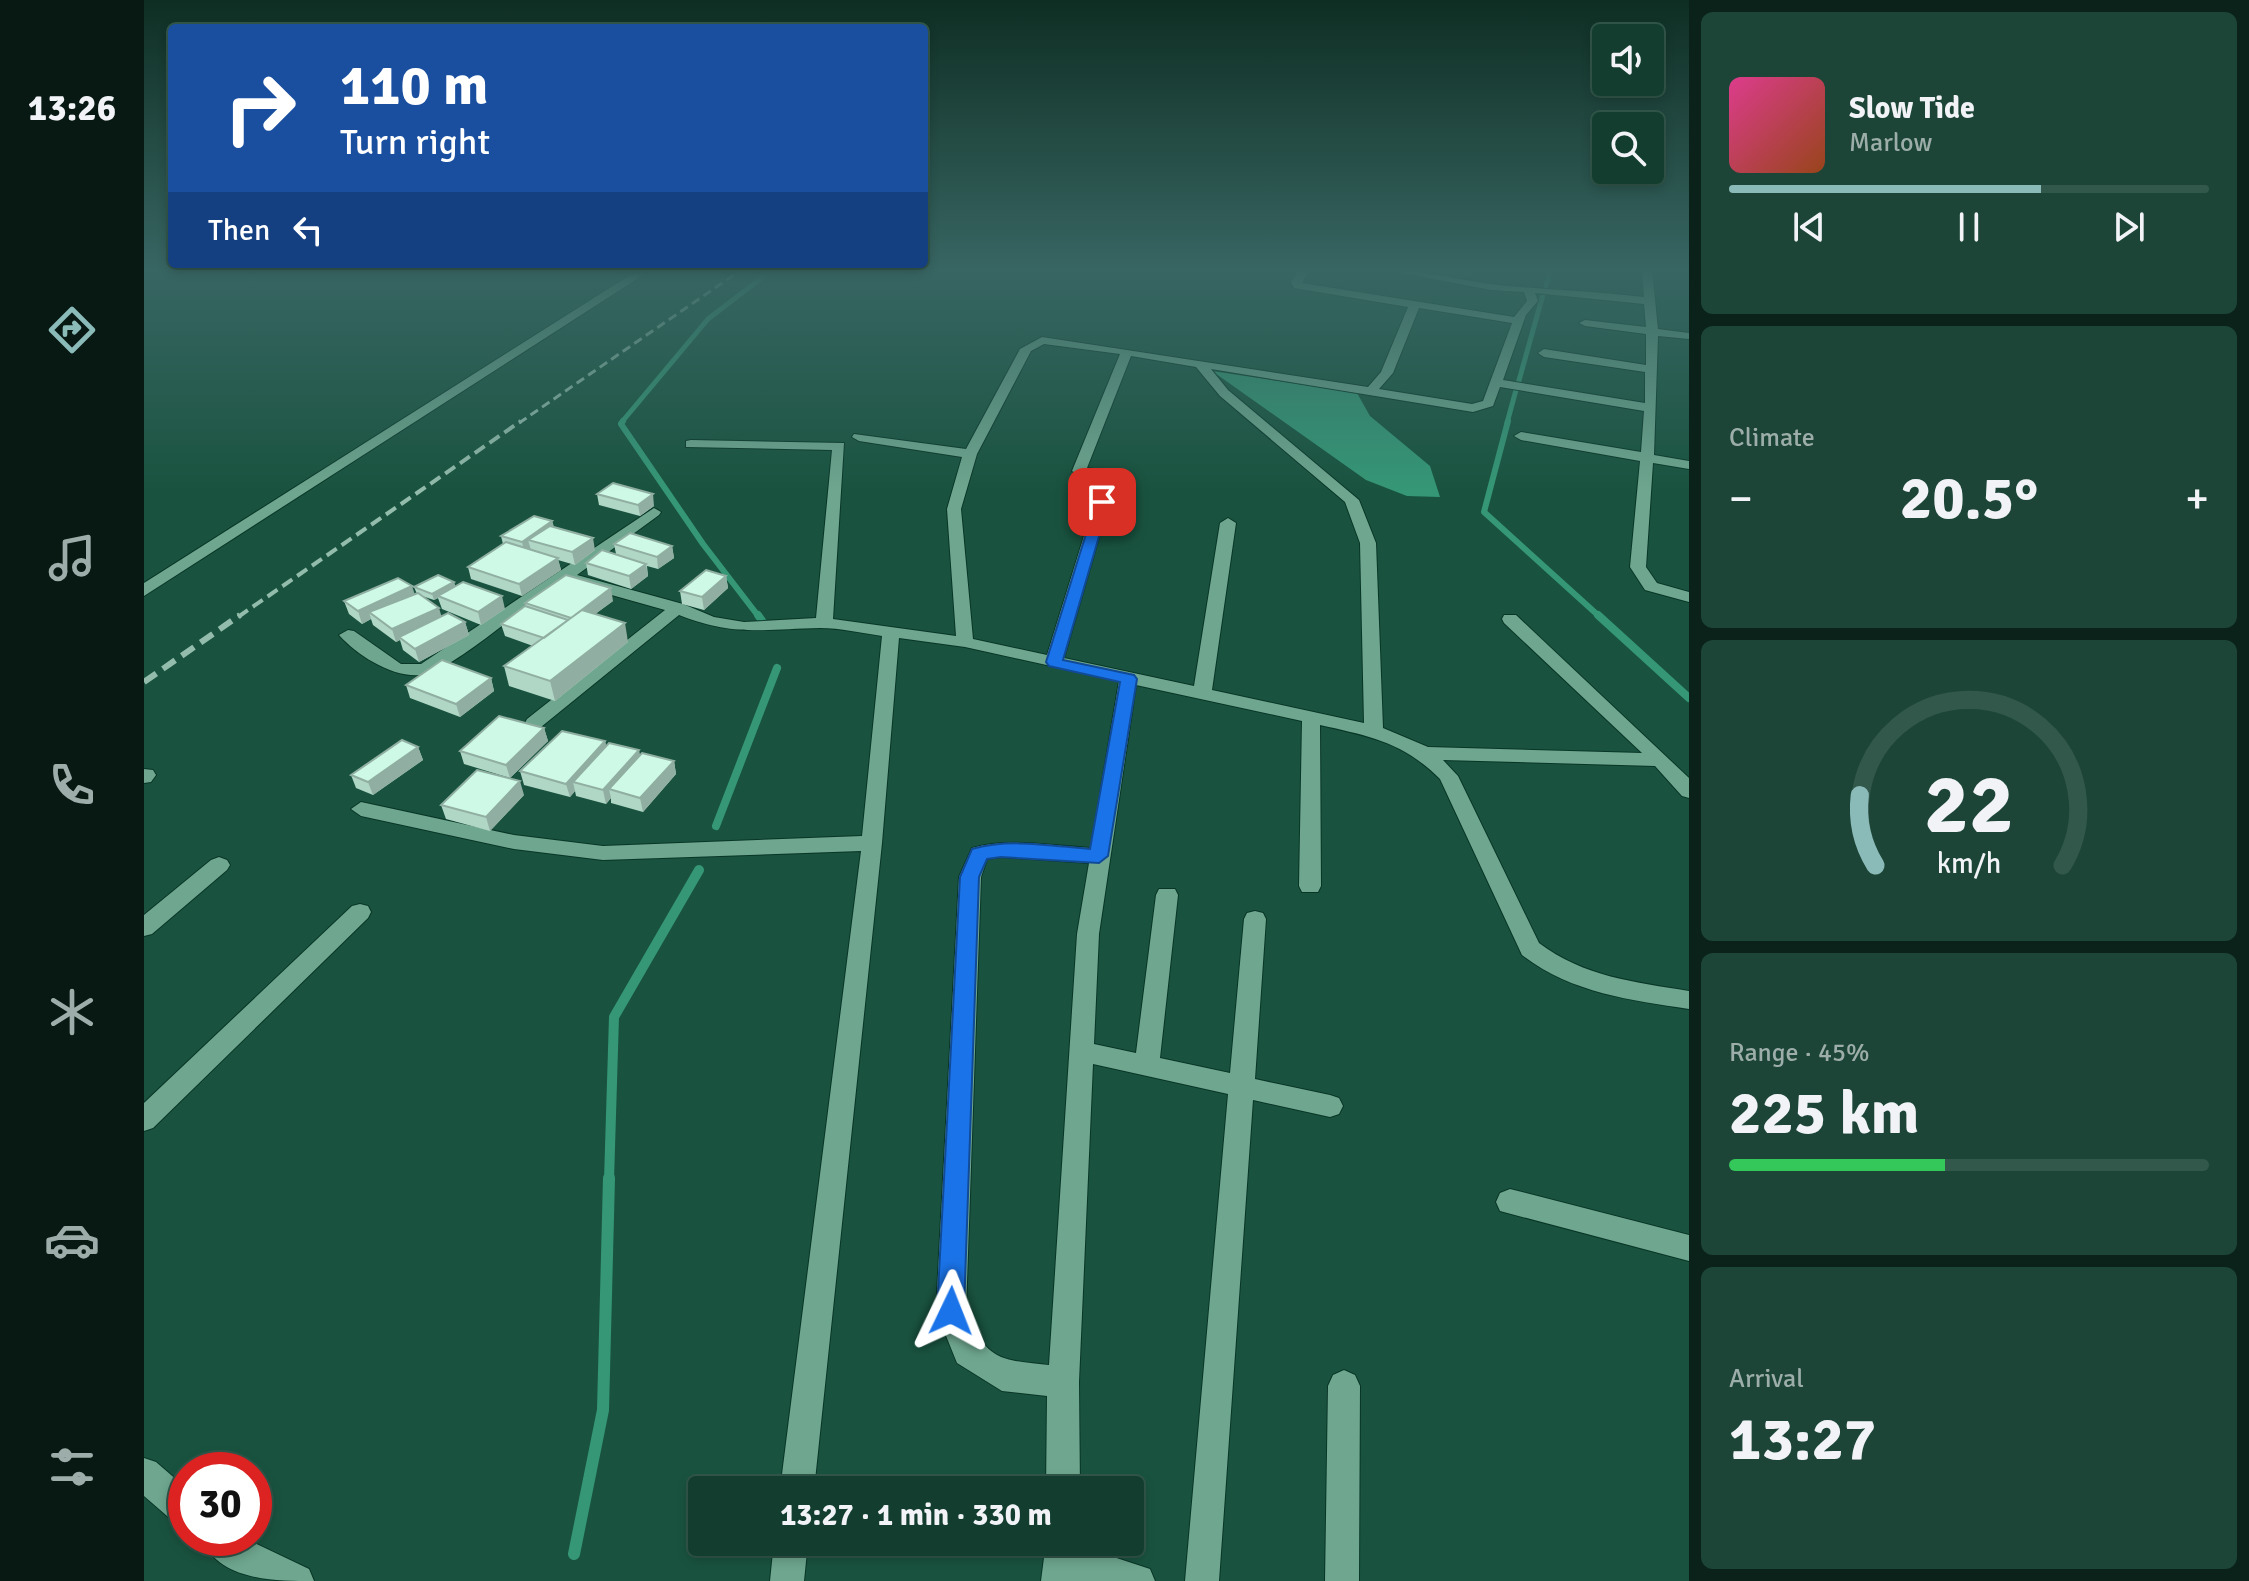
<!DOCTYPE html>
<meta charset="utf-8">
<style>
body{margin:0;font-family:Signika,sans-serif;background:#1c4537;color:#f1f3f6;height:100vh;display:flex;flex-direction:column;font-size:30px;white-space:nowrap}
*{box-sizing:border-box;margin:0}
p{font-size:26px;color:#9daeaa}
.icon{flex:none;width:44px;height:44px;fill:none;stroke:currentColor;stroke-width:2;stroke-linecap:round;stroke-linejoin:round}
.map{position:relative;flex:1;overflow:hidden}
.sheet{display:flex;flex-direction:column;gap:12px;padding:12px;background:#0a221a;width:560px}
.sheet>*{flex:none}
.top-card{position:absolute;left:24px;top:24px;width:760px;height:244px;border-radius:8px;box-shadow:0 4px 12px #0003,0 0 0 2px #32574b;background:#1a4fa0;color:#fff;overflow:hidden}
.controls{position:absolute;left:1448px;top:24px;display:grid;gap:16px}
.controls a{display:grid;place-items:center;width:72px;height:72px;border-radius:8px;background:#133e2f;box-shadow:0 4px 12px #0003,0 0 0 2px #32574b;font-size:40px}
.speed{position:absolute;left:24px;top:1452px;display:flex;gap:16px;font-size:40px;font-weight:700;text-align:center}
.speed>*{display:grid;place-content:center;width:104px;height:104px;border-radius:50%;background:#133e2f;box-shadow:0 4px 12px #0003,0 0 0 2px #32574b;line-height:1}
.speed .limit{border:12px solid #d22;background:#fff;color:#111}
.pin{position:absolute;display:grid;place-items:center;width:68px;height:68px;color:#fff;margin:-34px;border-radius:16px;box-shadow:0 4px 12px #0006}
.me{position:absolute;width:88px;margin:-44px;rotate:2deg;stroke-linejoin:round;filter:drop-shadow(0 0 6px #0008)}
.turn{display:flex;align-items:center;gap:28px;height:168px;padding:0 40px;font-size:36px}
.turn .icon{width:104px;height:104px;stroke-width:2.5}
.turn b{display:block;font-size:56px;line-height:68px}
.then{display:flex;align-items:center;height:76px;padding:0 40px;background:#0003;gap:16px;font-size:30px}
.big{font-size:60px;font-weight:700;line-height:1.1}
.sheet .card{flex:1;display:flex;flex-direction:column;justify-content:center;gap:12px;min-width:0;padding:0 28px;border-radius:12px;background:#1c4537}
.sheet .dial{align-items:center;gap:0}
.dial svg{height:208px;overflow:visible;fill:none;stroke:#32574b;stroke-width:7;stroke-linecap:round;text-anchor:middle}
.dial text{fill:#f1f3f6;stroke:none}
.song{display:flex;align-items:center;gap:24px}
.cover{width:96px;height:96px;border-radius:12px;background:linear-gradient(135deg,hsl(330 70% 55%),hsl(20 70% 35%))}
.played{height:8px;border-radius:4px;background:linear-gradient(90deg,#8bbbb9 65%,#32574b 65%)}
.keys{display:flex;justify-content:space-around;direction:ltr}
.heat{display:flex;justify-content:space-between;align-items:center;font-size:44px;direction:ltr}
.charge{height:12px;border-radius:6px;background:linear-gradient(90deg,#34c759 45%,#32574b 0)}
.trip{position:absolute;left:544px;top:1476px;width:456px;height:80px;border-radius:8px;background:#133e2f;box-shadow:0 4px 12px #0003,0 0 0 2px #32574b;font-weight:700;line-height:80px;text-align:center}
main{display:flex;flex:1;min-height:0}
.menu{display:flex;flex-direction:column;width:144px;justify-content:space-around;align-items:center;background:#081913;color:#9daeaa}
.menu .icon{width:56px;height:56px}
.menu .selected{color:#8bbbb9}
.menu b{font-size:36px;color:#f1f3f6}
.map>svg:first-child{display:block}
</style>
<main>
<nav class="menu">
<b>13:26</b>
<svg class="icon selected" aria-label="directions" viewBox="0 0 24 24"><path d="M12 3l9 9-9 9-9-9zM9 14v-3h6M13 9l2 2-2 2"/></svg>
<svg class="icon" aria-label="music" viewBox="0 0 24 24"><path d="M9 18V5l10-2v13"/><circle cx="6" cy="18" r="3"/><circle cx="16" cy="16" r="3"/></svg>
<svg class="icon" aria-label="phone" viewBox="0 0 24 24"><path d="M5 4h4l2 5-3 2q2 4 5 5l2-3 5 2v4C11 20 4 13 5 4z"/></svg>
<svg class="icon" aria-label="climate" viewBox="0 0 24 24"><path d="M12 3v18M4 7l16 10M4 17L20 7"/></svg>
<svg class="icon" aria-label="car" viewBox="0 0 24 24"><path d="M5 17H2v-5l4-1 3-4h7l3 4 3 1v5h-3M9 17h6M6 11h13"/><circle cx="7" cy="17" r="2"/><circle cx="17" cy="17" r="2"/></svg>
<svg class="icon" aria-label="filters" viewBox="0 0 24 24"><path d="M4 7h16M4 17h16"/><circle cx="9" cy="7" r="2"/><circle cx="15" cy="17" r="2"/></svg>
</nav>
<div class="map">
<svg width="1545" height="1581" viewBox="0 0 1545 1581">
<rect width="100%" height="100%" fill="#19533f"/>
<!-- water -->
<path fill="#359776" d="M1068,371l145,22 13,23 60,50 10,31 -33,-1 -41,-16z"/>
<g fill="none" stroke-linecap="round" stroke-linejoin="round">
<!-- stream-far4 -->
<path stroke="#359776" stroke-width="5" d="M1402,286l4,-16
M1374,384l26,-93
M477,423l87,-104 64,-49
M1363,423l9,-33"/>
<!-- stream-far3 -->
<path stroke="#359776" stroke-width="6" d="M479,421l-2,3 82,120 56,73
M1364,421l-24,91 116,105"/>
<!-- stream-far2 -->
<path stroke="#359776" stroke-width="8" d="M614,615l7,10
M1454,615l91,83
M572,826l61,-158"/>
<!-- stream-far1 -->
<path stroke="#359776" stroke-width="10" d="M465,1180l5,-163 85,-147"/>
<!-- stream -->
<path stroke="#359776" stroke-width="12" d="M430,1554l29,-144 6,-232"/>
<!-- minor casing -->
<g stroke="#093627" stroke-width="2">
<path id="minor" d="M1155,270h11l-8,13 212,34 13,-16 -3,-9 -33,-2 -105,-20c36,0 69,9 104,14 51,6 103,7 154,13l-2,-27h10l6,59 31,4v6l-31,-3 -4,119 35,6v8l-36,-6 -7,104 11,16 32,9v10l-44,-12 -15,-23 10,-106 -119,-21 -7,-4 7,-4 120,20 3,-41 -144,-24 -7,19 -20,6 -262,-43 17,21 131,110 17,43 7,185 45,19 214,6 -138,-130 -2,-4 2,-4h12l173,163v20l-7,-2 -27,-30 -212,-6 15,16 81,167c45,34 96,39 150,48v18c-59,-9 -118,-16 -167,-54l-82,-176c-37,-37 -71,-43 -120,-54l1,161 -3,6h-16l-3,-6 3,-165 -166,-36 -37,249 -5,110 42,9 20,-158 3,-6h16l3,6 -18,163 70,15 14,-154 3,-6 8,-2 8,2 3,6 -11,160 75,16 9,3 4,8 -4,8 -9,3 -77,-17 -34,481h-34l43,-487 -135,-30 -14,318 1,108h-34l1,-94 -45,-5 -45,-28 -21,-52 23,-434 13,-29c37,-11 81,-2 119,0l28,-167 -154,-34 -66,-9 -17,205 -68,647h-34l81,-639 -258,9 -89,-11 -153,-33 -10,-7 10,-7 153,33 89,11 259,-10 20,-200c-20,-3 -42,-8 -62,-8 -57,1 -85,9 -141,-13l-138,112h-14l-2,-4 2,-4 138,-109 -89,-25 -25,3c-27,20 -97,79 -124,86 -30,7 -68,-17 -88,-39l9,-5 6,1 47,33h20l233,-156 7,4 -2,3 -82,60 106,29 31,13 30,5 72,-4 16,-168 -146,-3v-6l5,-1 153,3 -11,176 123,17 -9,-127 15,-52 -103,-16 -7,-4 2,-3 112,15 54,-100 22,-12 326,50 13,-15 27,-65 -114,-19 -3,-6zM1391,293l109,11 2,23 -61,-7 -6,3 6,3 61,8v31l-102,-16 -6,4 6,4 101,15v31l-142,-23 23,-65 12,-14zM1275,308l93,15 -29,78 -11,3 -93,-15 14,-16zM900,344l76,10 -48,117 7,4 23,3 -55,177 -74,-16 -12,-130 16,-55 54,-103zM987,356l65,11 24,29 125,106 15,41 4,180 -152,-33 24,-167 -8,-5 -8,5 -26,163 -130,-28 53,-183 -7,-4 -23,-3zM857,857l88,6 -12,71 -28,431c-51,-5 -62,-5 -83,-54l15,-434 6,-18z
M0,769l9,1 3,5 -5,7 -7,1z
M75,857l8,3 3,5 -3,5 -75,64 -8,2v-21l67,-55z
M216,904l8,2 3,6 -3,6 -215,210 -9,3v-28l208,-197z
M1366,1189l179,46v26l-189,-50 -4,-9 4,-9z
M1200,1370l11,5 5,11 -1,195h-34l3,-195 5,-11z
M0,1458l12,4 30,26v39l-12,-5 -30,-26z
M57,1538h43l65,31 5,12c-40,0 -95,0 -113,-43z
M630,1542h34l-4,39h-34z
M902,1542h34v4l70,23 5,12h-114z"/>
</g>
<!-- tertiary casing -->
<g stroke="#093627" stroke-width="2">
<path id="tertiary" d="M494,270h13l-507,326v-13z"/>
</g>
<!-- minor -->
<use href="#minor" fill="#6ea68f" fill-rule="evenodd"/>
<!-- tertiary -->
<use href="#tertiary" fill="#6ea68f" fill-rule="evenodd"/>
<!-- rail-far2 -->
<path stroke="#94bcac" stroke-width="3" stroke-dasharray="9 5" stroke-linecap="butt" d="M375,423l222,-153"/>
<!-- rail-far1 -->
<path stroke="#94bcac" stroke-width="4" stroke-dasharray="12 6" stroke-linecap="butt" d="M94,617l283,-196"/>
<!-- rail -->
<path stroke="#94bcac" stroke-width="6" stroke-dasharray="15 8" stroke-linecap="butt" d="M0,682l96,-67"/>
</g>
<!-- wall -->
<path fill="#b0d6c6" d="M453,494l57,12 -14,10 -41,-11z
M408,521l2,6 41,23 -20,15 -17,-5 3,10 -39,26 -51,-17 -3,-12 35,-23 -2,-8z
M470,544l58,2 2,12 -16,11 -11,-3 1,10 -17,13 -43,-14 -2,-12 30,-9z
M582,576l2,12 -24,22 -22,-6 -2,-13z
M310,582l1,4 50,23 -24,16 -39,-16 -4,-11 -4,2 -12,-4 19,20 24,6 4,13 -50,27 -16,-12 -3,-10 -4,2 -23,-17 -2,-6 -9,5 -13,-10 -5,-13 71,-7h2l-3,-7z
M469,601l-18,13 33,28 -73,59 -46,-15 -5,-20 29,-20 -28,-10 -4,-12 25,-18 -1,-3z
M347,678l3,13 -34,26 -50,-19 -4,-13z
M400,728l4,13 -38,37 -46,-14 -4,-13z
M461,741l1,5 34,10 34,5 2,13 -33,38 -32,-9v-5l-5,6 -30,-8 -1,-5 -5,6 -46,-12 -4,-14z
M274,747l5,13 -50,35 -17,-7 -5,-13z
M380,795l-34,36 -44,-12 -5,-14z"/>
<!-- shaded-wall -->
<path fill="#90aea1" d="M509,494l1,12 -14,10 -2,-11z
M408,521l3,12 -27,7 3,10 -6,4 -3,-12z
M449,538l2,12 -20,15 -3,-13z
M528,546l2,12 -16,11 -1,-12z
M414,558l3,12 -39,26 -3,-12z
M502,564l2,12 -17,13 -2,-13z
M582,576l2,12 -24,22 -2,-13z
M310,582l2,6 -18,8v2l-4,2 -2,-6z
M268,586l4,12 -47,14 2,7 -9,5 -4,-13z
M467,588l2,13 -39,29 -3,-12z
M358,596l3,13 -24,16 -3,-13z
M295,608l4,13 -44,16 1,3 -4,2 -4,-13z
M321,622l4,13 -50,27 -4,-13z
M481,623l3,19 -73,59 -5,-20z
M347,678l3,13 -34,26 -4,-13z
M400,728l4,13 -38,37 -4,-13z
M461,741l3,13 -35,28 2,9 -5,6 -4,-13z
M274,747l5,13 -50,35 -5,-13z
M495,750l3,13 -33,26 2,9 -5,6 -3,-14z
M530,761l2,13 -33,38 -3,-14z
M376,781l4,14 -34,36 -4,-14z"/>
<!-- building -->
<path fill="#cdf9e6" stroke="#90aea1" stroke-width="2" d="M469,483l40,11 -15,11 -41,-11z
M390,516l18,5 -30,21 -21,-6z
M406,526l43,12 -21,14 -44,-12z
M486,533l42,13 -15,11 -43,-13z
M362,542l52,16 -39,26 -51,-17z
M458,550l44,14 -17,12 -43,-13z
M562,570l20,6 -24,21 -22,-6z
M294,575l16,7 -22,12 -18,-7z
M422,575l45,13 -40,30 -46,-15z
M254,578l14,8 -54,25 -14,-10z
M319,582l39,14 -24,16 -40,-16z
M274,593l21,15 -47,21 -23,-17z
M381,606l43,14 -24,18 -43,-14z
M438,610l43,13 -75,58 -46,-15z
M304,613l17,9 -50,27 -16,-12z
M298,660l49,18 -35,26 -50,-19z
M355,716l45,12 -38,37 -46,-14z
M418,731l43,10 -39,43 -46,-13z
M258,740l16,7 -50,35 -17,-7z
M465,743l30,7 -36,40 -30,-8z
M498,753l32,8 -34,37 -31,-9z
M333,770l43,11 -34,36 -45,-12z"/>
<!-- sky -->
<linearGradient id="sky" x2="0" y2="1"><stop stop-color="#0e2e23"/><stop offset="0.55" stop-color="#386663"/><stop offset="1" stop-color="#386663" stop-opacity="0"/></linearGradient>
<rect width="1545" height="492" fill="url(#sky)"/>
<!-- route -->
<path fill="#1a73e8" stroke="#114b97" stroke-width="2" d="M958,498l7,4 -46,158 71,15 3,4 -29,177 -9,7 -98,-6 -14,2 -8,18 -15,434 -4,10 -9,4 -10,-4 -4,-10 23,-434 12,-28c37,-11 80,-3 118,0l30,-167 -71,-16 -3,-4 50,-160z"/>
</svg>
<div class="controls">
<a><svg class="icon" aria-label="sound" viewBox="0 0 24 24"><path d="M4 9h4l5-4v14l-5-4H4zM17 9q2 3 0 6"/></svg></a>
<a><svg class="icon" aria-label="search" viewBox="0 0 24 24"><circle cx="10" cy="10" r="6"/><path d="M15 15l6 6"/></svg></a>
</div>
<div class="speed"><div class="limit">30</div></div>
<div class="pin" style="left:958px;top:502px;background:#d93025"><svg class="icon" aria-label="arrive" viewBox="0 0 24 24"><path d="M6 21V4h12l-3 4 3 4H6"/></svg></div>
<svg class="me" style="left:807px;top:1311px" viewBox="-20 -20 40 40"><path d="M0-17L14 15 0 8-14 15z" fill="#1a73e8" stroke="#fff" stroke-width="4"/></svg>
<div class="trip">13:27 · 1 min · 330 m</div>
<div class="top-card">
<div class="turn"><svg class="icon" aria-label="right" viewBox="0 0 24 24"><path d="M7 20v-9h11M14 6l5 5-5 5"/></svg><div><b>110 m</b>Turn right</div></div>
<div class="then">Then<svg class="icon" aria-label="left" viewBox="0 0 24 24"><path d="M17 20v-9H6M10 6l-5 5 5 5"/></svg></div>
</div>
</div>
<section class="sheet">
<div class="card">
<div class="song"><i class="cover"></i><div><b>Slow Tide</b><p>Marlow</p></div></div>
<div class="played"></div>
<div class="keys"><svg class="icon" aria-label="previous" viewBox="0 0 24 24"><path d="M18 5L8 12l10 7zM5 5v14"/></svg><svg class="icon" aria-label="pause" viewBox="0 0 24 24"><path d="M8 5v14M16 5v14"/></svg><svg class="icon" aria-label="next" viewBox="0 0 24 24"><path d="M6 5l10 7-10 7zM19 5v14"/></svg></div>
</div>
<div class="card"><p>Climate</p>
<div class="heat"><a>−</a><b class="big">20.5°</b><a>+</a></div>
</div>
<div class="card dial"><svg viewBox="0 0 100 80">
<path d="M14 69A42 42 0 1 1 86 69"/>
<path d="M14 69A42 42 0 0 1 8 42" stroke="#8bbbb9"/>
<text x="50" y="56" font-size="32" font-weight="700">22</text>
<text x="50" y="72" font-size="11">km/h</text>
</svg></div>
<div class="card"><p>Range · 45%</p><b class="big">225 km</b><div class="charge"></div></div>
<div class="card"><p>Arrival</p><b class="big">13:27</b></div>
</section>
</main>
